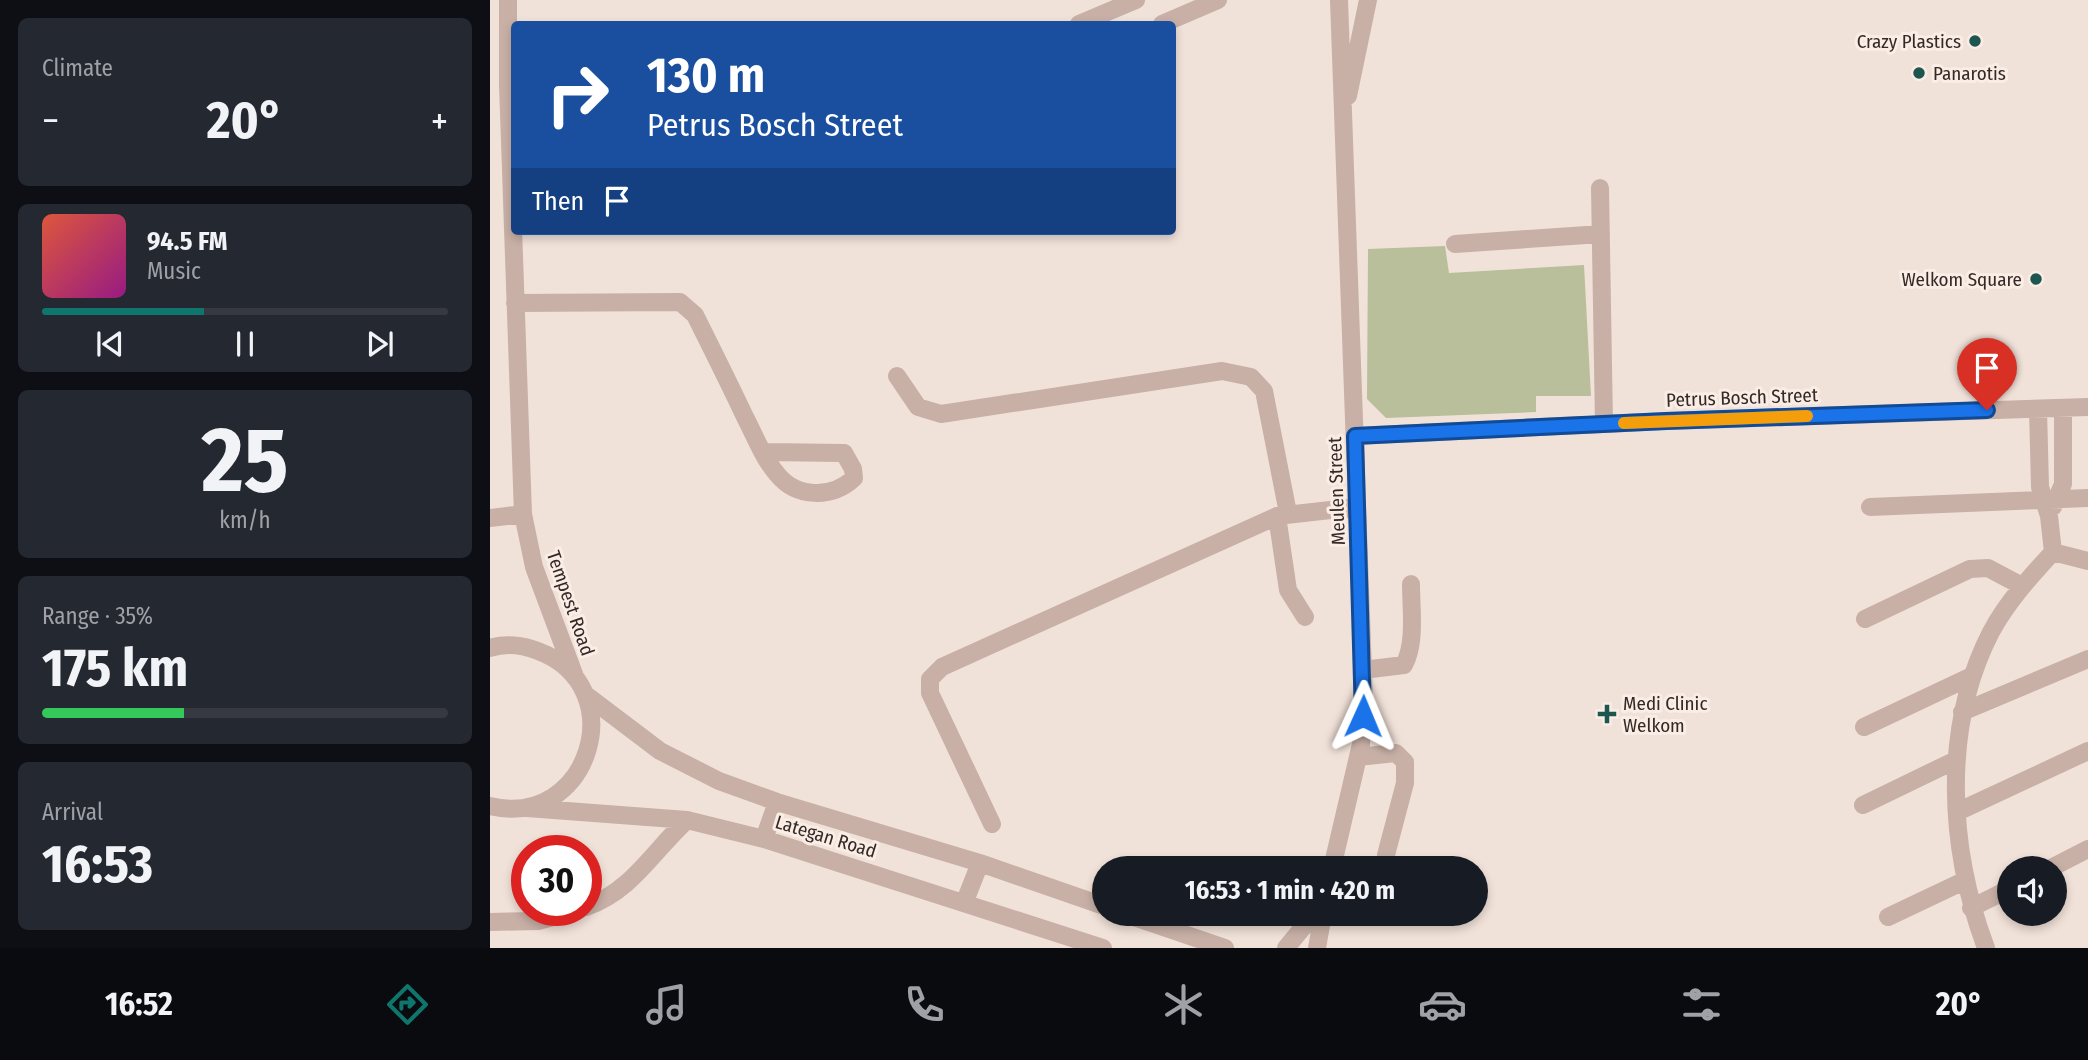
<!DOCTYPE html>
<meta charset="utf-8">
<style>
body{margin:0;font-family:"Fira Sans Condensed",sans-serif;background:#242831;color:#f1f3f6;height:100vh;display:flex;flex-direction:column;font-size:26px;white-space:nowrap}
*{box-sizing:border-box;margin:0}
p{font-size:23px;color:#9ea1a6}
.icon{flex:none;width:38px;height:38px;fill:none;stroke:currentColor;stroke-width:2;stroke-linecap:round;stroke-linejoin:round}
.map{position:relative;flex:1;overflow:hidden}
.side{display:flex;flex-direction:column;gap:18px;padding:18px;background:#0d0f14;width:490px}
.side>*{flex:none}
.guide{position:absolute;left:21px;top:21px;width:665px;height:214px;border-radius:7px;box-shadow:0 4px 10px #0003;background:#1a4fa0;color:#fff;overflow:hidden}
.controls{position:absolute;left:1507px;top:856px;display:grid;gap:14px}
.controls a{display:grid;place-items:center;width:70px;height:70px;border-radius:50%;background:#171b24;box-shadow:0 4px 10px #0003;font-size:35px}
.speed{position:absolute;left:21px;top:835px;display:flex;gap:14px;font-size:35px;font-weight:700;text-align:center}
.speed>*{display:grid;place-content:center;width:91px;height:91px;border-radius:50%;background:#171b24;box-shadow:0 4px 10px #0003;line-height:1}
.speed .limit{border:10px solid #d22;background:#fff;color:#111}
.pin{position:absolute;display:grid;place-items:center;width:60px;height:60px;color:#fff;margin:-72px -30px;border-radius:50% 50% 50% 0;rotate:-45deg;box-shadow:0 0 7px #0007}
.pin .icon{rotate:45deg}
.me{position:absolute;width:77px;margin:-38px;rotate:1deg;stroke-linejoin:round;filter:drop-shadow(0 0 5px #0008)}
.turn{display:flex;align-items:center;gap:24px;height:147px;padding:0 21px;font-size:32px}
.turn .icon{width:91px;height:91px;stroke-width:2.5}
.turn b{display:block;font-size:49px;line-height:60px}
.then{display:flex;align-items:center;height:66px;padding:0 21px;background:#0003;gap:14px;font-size:26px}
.big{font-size:52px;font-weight:700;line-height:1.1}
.side .widget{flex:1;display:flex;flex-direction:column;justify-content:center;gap:10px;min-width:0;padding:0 24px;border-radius:10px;background:#242831}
.side .dial{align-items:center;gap:0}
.dial b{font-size:91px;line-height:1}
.song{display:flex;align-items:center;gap:21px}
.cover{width:84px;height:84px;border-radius:10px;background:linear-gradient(135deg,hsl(10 70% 55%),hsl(310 70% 35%))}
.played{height:7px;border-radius:4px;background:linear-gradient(90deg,#0f766e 40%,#363941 40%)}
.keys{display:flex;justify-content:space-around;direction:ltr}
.heat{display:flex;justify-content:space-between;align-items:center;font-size:38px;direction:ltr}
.charge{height:10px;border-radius:5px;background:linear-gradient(90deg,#34c759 35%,#363941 0)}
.trip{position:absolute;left:602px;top:856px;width:396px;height:70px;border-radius:35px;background:#171b24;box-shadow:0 4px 10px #0003;font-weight:700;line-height:70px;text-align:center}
.menu{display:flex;height:112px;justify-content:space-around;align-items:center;background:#090b0e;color:#9ea1a6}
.menu .icon{width:49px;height:49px}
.menu .selected{color:#0f766e}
.menu b{font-size:32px;color:#f1f3f6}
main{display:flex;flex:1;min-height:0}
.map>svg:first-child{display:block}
</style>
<main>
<section class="side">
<div class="widget"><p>Climate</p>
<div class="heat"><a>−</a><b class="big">20°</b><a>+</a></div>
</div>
<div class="widget">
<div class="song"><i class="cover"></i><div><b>94.5 FM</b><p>Music</p></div></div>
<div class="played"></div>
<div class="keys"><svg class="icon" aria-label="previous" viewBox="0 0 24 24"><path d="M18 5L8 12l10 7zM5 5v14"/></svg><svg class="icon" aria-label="pause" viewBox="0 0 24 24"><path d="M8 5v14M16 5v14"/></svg><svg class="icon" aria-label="next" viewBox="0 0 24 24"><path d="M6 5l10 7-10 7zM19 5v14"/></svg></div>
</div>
<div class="widget dial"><b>25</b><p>km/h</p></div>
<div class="widget"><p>Range · 35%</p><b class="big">175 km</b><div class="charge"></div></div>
<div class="widget"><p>Arrival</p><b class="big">16:53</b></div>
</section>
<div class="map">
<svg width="1598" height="948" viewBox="0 0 1598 948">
<rect width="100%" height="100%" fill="#f1e2d9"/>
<!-- green -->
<path fill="#b9bf9a" d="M955,246l4,27 135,-8 7,131h-55v16l-150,6 -19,-19 1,-150z"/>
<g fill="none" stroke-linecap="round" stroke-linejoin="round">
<!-- minor -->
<path stroke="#c8b0a6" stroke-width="18" d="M18,0v85l15,429 11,53 40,107
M589,24l57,-24
M672,24l56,-24
M858,96l20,-96
M1110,188l4,236
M965,244l146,-10
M25,303l165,-1 15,13c17,34 34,68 50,102 10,19 18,41 32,57 19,24 55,25 77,4l-1,-9 -9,-16 -81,-1
M407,376l21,31 23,7 281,-43 29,6 13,14 24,122
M865,436l311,-15 422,-14
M1380,507l218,-9
M1563,507l10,-23v-76
M787,516l11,74 17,27
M0,518l33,-4
M1563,552l35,9
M1375,619l105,-50 18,-1 34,18
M0,648c15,-5 33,-3 48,3 96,36 51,179 -48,155
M873,670l41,-5c12,-22 7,-56 7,-81
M96,695l74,56 59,30 58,21 203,61 124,43
M1472,712l126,-53
M1374,727l108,-51
M868,757l38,-4 9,9v21l-19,72
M1373,805l93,-45
M37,808l160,12 77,19 339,109
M1467,812l131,-61
M502,824l-62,-131v-14l12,-12 335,-151 80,-9
M274,839l13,-37
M842,868l29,-124 3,-44 -25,-700
M1561,868l37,-19
M475,901l15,-38
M96,907c46,-16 67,-56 101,-87
M1481,908l38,-19
M635,914l100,34
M1398,917l78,-37
M0,922l48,-1 41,-11
M796,948l28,-34
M827,948l6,-34
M1496,948c-37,-99 -45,-219 5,-316 16,-30 39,-55 62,-80l-4,-36 -9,-29 -2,-78"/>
</g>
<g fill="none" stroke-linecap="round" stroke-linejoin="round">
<!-- route casing -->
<g stroke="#114b97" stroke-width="18">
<path id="route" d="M873,716l-8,-280 311,-15 321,-11"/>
</g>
<!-- route -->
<use href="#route" stroke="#1a73e8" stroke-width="12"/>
<!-- slow -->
<path stroke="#f59e0b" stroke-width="12" d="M1134,423l183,-7"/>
</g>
<!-- markers -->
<g fill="#1d554f" stroke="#f9ede5" stroke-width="2.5">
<circle cx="1485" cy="41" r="7"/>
<circle cx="1429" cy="73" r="7"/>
<circle cx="1546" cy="279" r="7"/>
<path d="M1113.5 703.5h7v7h7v7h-7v7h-7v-7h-7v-7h7z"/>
</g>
<g text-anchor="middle" stroke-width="6" stroke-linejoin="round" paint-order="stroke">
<!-- poi labels -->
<g font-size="19" fill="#342927" stroke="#f9ede5" text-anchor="end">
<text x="1471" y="48">Crazy Plastics</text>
<text x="1443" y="80" text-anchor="start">Panarotis</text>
<text x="1532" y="286">Welkom Square</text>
<text x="1133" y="710" text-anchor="start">Medi Clinic<tspan x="1133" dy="22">Welkom</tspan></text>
</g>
<!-- street labels -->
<g font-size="19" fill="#342927" stroke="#f9ede5">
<text transform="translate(1252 397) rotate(-2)" y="7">Petrus Bosch Street</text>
<text transform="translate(846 491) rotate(-92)" y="7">Meulen Street</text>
<text transform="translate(81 603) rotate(71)" y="7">Tempest Road</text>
<text transform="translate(336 836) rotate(17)" y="7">Lategan Road</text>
</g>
</g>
</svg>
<div class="controls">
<a><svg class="icon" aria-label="sound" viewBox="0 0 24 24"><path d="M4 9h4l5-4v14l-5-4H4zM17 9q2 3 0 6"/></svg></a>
</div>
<div class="speed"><div class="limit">30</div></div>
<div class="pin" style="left:1497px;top:410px;background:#d93025"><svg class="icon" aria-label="arrive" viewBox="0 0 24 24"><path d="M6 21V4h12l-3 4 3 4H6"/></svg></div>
<svg class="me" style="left:873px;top:716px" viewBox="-20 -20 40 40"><path d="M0-17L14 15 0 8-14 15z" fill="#1a73e8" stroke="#fff" stroke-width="4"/></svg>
<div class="trip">16:53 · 1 min · 420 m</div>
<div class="guide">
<div class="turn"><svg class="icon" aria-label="right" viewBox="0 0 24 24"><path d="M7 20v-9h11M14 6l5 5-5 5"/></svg><div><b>130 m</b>Petrus Bosch Street</div></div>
<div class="then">Then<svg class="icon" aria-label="arrive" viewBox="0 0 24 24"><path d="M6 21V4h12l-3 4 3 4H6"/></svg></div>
</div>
</div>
</main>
<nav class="menu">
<b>16:52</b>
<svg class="icon selected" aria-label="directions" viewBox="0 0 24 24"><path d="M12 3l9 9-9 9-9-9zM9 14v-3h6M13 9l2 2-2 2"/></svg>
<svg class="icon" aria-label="music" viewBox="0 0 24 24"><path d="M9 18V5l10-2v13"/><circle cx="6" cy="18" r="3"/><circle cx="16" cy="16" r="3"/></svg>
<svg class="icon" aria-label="phone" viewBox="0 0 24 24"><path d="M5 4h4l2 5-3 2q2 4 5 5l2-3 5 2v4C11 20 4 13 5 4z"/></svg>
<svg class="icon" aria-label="climate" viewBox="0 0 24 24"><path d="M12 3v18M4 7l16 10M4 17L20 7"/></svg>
<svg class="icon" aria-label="car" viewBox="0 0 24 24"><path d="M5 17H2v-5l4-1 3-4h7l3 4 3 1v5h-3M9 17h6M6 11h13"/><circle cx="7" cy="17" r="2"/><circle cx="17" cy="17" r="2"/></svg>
<svg class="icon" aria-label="filters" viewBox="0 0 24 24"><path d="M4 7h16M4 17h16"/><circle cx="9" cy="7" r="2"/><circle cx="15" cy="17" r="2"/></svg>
<b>20°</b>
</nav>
